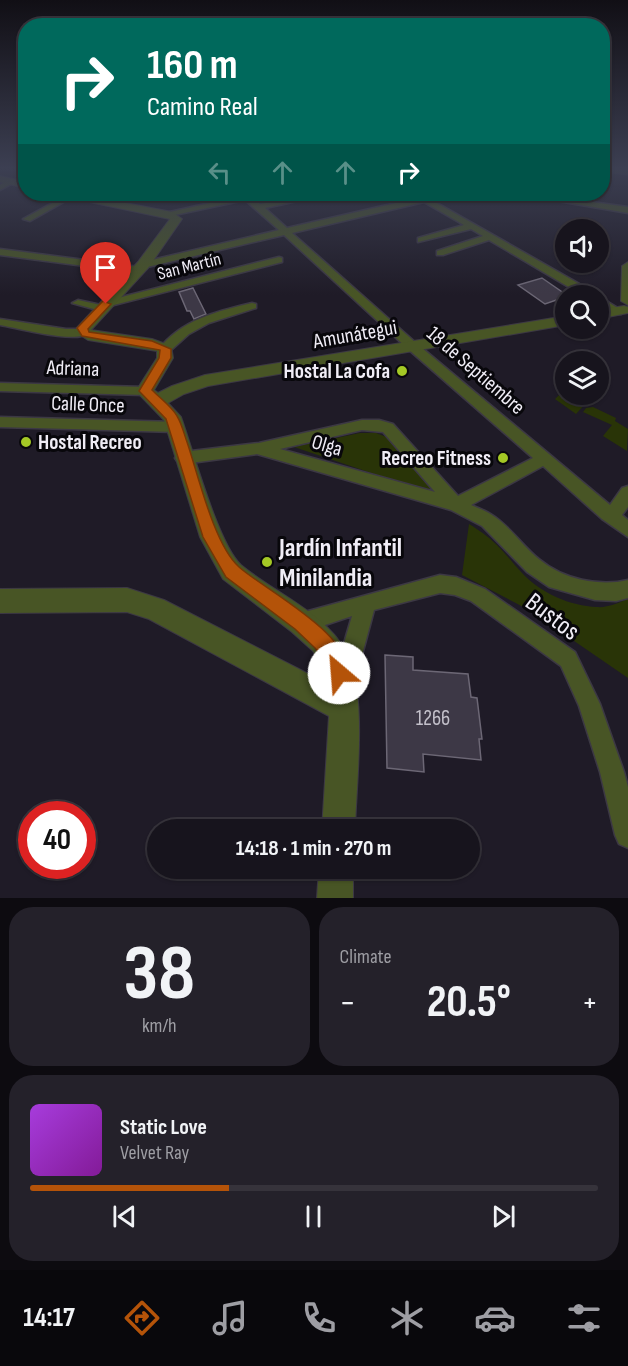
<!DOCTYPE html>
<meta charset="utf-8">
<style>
body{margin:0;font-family:"Sofia Sans Condensed",sans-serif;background:#24212a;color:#f1f3f6;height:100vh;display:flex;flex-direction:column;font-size:22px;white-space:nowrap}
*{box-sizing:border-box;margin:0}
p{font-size:20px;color:#9e9ea4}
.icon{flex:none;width:33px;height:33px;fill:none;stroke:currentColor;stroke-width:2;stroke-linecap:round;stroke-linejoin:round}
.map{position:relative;height:898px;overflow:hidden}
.sheet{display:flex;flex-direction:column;gap:9px;padding:9px;background:#0d0b10;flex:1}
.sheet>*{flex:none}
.guide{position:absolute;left:18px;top:18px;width:592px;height:183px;border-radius:24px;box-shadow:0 2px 4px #0004,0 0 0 2px #36333b;background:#00695c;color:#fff;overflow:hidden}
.tools{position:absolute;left:555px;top:219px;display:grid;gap:12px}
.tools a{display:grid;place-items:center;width:54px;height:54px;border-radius:50%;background:#17141d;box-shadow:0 2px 4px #0004,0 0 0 2px #36333b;font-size:30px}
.speed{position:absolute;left:18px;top:801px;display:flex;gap:12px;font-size:30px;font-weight:700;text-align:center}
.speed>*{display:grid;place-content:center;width:78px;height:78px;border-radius:50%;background:#17141d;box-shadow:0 2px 4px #0004,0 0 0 2px #36333b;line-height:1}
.speed .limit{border:9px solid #d22;background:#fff;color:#111}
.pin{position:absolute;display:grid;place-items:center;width:51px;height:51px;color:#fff;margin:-62px -26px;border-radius:50% 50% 50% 0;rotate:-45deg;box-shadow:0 0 6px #0007}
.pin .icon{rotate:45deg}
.me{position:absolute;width:66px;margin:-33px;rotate:333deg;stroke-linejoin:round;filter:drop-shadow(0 0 4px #0008)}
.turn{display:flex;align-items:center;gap:21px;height:126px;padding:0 30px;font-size:27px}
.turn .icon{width:78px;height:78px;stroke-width:2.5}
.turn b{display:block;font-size:42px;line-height:51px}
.lanes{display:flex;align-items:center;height:57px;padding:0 30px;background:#0003;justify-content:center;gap:30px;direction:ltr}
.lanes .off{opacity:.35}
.big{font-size:45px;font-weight:700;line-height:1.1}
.sheet .card{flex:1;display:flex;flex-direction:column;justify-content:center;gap:9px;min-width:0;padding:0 21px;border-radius:24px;background:#24212a}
.sheet .dial{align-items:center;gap:0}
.dial b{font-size:78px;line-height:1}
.song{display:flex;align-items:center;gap:18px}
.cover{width:72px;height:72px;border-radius:9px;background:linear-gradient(135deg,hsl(280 70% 55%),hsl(290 70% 35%))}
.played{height:6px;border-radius:3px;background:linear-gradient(90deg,#b45309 35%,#36333b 35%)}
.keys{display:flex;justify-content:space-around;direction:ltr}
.heat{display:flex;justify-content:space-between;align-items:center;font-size:33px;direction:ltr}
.sheet .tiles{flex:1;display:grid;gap:9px;grid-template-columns:1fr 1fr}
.card:last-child{grid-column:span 2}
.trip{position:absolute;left:147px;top:819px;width:333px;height:60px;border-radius:30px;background:#17141d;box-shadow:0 2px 4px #0004,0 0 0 2px #36333b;font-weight:700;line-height:60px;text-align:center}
.tabs{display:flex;height:96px;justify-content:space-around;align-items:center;background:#09080c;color:#9e9ea4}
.tabs .icon{width:42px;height:42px}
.tabs .active{color:#b45309}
.tabs b{font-size:27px;color:#f1f3f6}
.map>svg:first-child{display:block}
</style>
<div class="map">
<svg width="628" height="898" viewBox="0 0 628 898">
<rect width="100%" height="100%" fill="#1f1b27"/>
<!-- green -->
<path fill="#293407" d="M565,389l1,5 16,1 -2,3 6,5 -10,11 -21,-15z
M593,407l23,11 -1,3 13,8 -1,22 -24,-15 9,-11 -29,-13 3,-4z
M360,433h16l13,5 47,52 -8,2 -134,-45z
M469,524c28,17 33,27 54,50 18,19 47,32 74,33 10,1 21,-4 31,-8v79l-99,-68 -67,-35z"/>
<!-- building -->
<path fill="#3d3846" stroke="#6c6775" stroke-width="1.5" d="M542,278l26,18 -23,8 -27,-19z
M193,288l13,26 -12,5 -4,-8h-3l-8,-19z
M385,655l28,2v13l55,4 3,23 6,1 5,41h-3l2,21 -58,-6 1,18 -37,-4z"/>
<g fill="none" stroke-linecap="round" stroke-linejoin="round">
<!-- minor casing -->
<g stroke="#3c3844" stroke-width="3">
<path id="minor" d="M603,169l25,1v4l-25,-3z
M8,180l7,2 -15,8v-5z
M69,194l7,1 -46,26 -7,-2z
M240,194h24l-11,4 7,6 42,-8v4l-37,8 22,20 131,-30 -6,-4h9l176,100 1,2h-14l-95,-56 -46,15h-6v-4l46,-15 -12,-7 -53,13v-4l46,-13 -40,-23 -132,31 124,110 194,162 12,-17 6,-2v21l-6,8 6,5v17l-26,-18 -59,-53 -72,39c7,3 15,6 21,10 18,11 31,32 48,45 23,19 59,27 88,20v18l-12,3 -21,-1 -46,-13 -22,-15 -45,-46 -31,-16 -194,-56 -74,10 -5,-2 -3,-4 3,-4 5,-2 76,-9 103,-23h17l14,4 65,72 75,-38 -125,-109 -124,-114 -141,33v4l-4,1 -139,-18v-6l139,18v-4l140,-33 -34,-30 -80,17 -4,-3 80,-18zM362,430l21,2 52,60 -155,-43z
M517,194h17l94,13v6z
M279,257l3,1v4l-176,45 -5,4 -29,-8 6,-3 23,5 1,-3z
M598,296l23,14v4h-8l-15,-10z
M252,303l4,1v4l-47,15 -20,11 -20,18h-8l-2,-3c22,-29 59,-38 93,-46z
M0,319l66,10h17l6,4c-13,11 -71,-5 -89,-8z
M0,383l145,4 7,4 -7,4 -145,-4z
M0,417l176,5 7,5 -7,5 -176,-5z
M440,575l16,2 29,12 90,63 25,52 24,68 4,15v61l-9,-4 -4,-9 -15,-63 -21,-66 -18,-40 -90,-65 -16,-6 -15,-2 -66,17 -19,71 -3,8 -8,3 -8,-3 -3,-8 19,-65 -51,17 -7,-3 -3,-7 3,-7 7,-3z"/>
</g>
<!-- tertiary casing -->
<g stroke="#3c3844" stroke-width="2">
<path id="tertiary" d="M0,176l26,6v6l-26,-6z
M61,194h18l93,18 10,7 -34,49 -57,62 61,9 19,7 2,12 -19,32 4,3 14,-7 33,-11 361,-59v9l-358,61 -24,8 -16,9 13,14c12,33 37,127 60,148 32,27 86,49 105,87 22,42 10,130 9,178h-33l7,-114 -180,-97 -22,-7 -127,1v-24l127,-1 37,12 164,84 -4,-18 -12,-16 -20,-18 -69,-53 -23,-42 -36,-117 -28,-29 21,-33v-7l-69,-11 -14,-9 64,-69 32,-43 -104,-22z
M628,262v43l-7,-4 1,-35z
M624,306l4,1v6l-30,6v-9z
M319,868h34v30h-36z"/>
</g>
<!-- minor -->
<use href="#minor" fill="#485525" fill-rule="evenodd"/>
<!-- tertiary -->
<use href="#tertiary" fill="#485525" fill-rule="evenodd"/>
</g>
<!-- sky -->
<linearGradient id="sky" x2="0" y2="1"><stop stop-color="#110f15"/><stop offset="0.57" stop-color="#3c3f52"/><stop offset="1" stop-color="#3c3f52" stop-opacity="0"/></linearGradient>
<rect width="628" height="295" fill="url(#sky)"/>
<!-- route -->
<path fill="#b45309" stroke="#753606" stroke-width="1.5" d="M103,301l8,3 -23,25 1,3 63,9 19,8v9l-19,32c8,8 20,17 25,26 5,8 7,18 10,26 11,32 27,103 52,125 24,22 124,73 107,113l-7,3 -7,-3 -4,-15 -13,-17 -20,-19 -69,-52 -23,-40 -37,-118 -27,-28 20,-33 1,-8 -78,-14 -5,-8z"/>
<!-- markers -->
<g fill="#a4c825" stroke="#08070b" stroke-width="2">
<circle cx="402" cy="371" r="6"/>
<circle cx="26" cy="442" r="6"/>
<circle cx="503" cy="458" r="6"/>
<circle cx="267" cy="562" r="6"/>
</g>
<g text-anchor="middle" stroke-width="6" stroke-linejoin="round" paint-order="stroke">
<!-- far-street labels -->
<g font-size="18" fill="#f0edf6" stroke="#08070b">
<text transform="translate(189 266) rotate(-14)" y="6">San Martín</text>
</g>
<!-- street labels -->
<g font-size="21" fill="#f0edf6" stroke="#08070b">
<text transform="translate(355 334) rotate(-10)" y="7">Amunátegui</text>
<text transform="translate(73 368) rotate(2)" y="7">Adriana</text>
<text transform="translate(476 370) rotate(41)" y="7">18 de Septiembre</text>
<text transform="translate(88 404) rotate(2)" y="7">Calle Once</text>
<text transform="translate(327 445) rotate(16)" y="7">Olga</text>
</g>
<!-- poi labels -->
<g font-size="21" font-weight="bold" fill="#f0edf6" stroke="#08070b" text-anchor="end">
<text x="390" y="378">Hostal La Cofa</text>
<text x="38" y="449" text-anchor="start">Hostal Recreo</text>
<text x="491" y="465">Recreo Fitness</text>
</g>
<!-- near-number labels -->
<g font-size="21" fill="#c3c0ca">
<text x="433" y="725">1266</text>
</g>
<!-- near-poi labels -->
<g font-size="26" font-weight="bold" fill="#f0edf6" stroke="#08070b" text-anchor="start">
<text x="279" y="556">Jardín Infantil<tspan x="279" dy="30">Minilandia</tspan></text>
</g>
<!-- near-street labels -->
<g font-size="26" fill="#f0edf6" stroke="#08070b">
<text transform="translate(553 616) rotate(37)" y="9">Bustos</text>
</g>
</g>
</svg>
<div class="tools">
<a><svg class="icon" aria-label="sound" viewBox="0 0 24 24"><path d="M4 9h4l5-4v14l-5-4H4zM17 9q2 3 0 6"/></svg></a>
<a><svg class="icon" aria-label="search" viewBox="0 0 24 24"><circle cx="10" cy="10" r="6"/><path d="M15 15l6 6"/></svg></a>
<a><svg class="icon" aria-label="layers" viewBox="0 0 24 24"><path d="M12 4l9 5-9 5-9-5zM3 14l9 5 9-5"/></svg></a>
</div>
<div class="speed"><div class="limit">40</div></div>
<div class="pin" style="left:106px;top:304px;background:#d93025"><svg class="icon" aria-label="arrive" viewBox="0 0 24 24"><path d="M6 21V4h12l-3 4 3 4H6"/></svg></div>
<svg class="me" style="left:339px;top:673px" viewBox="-20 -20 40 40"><circle r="19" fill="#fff"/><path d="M0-13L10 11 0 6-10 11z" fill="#b45309"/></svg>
<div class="trip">14:18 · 1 min · 270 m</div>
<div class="guide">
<div class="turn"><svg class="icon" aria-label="right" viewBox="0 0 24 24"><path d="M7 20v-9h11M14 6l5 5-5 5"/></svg><div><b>160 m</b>Camino Real</div></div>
<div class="lanes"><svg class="icon off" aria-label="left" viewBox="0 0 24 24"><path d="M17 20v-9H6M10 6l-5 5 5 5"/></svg><svg class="icon off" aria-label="ahead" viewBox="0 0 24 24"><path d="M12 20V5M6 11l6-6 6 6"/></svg><svg class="icon off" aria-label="ahead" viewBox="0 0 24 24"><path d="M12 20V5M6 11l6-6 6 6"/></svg><svg class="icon" aria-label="right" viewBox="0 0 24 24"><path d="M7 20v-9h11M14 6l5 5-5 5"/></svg></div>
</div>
</div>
<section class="sheet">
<div class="tiles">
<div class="card dial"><b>38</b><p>km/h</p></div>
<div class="card"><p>Climate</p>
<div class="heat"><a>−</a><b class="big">20.5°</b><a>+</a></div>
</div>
<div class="card">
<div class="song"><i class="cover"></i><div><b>Static Love</b><p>Velvet Ray</p></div></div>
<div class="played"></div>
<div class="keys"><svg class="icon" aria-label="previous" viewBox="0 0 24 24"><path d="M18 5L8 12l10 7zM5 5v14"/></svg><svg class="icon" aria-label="pause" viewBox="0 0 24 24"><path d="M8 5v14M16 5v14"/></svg><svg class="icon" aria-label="next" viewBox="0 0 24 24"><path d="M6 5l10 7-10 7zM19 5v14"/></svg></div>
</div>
</div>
</section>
<nav class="tabs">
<b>14:17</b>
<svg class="icon active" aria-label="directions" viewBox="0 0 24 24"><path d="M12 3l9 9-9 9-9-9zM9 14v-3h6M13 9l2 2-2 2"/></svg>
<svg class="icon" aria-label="music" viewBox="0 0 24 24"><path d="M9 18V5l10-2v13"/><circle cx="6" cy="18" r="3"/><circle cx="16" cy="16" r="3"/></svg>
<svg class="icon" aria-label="phone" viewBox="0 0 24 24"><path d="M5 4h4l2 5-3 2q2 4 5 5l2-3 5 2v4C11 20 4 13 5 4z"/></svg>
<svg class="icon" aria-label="climate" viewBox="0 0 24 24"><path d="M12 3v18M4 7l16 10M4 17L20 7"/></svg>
<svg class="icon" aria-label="car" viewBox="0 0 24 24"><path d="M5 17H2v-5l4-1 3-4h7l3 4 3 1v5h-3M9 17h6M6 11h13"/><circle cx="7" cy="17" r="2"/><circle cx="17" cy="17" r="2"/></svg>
<svg class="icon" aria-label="filters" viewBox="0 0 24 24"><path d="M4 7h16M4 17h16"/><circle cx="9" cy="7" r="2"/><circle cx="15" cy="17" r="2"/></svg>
</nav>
